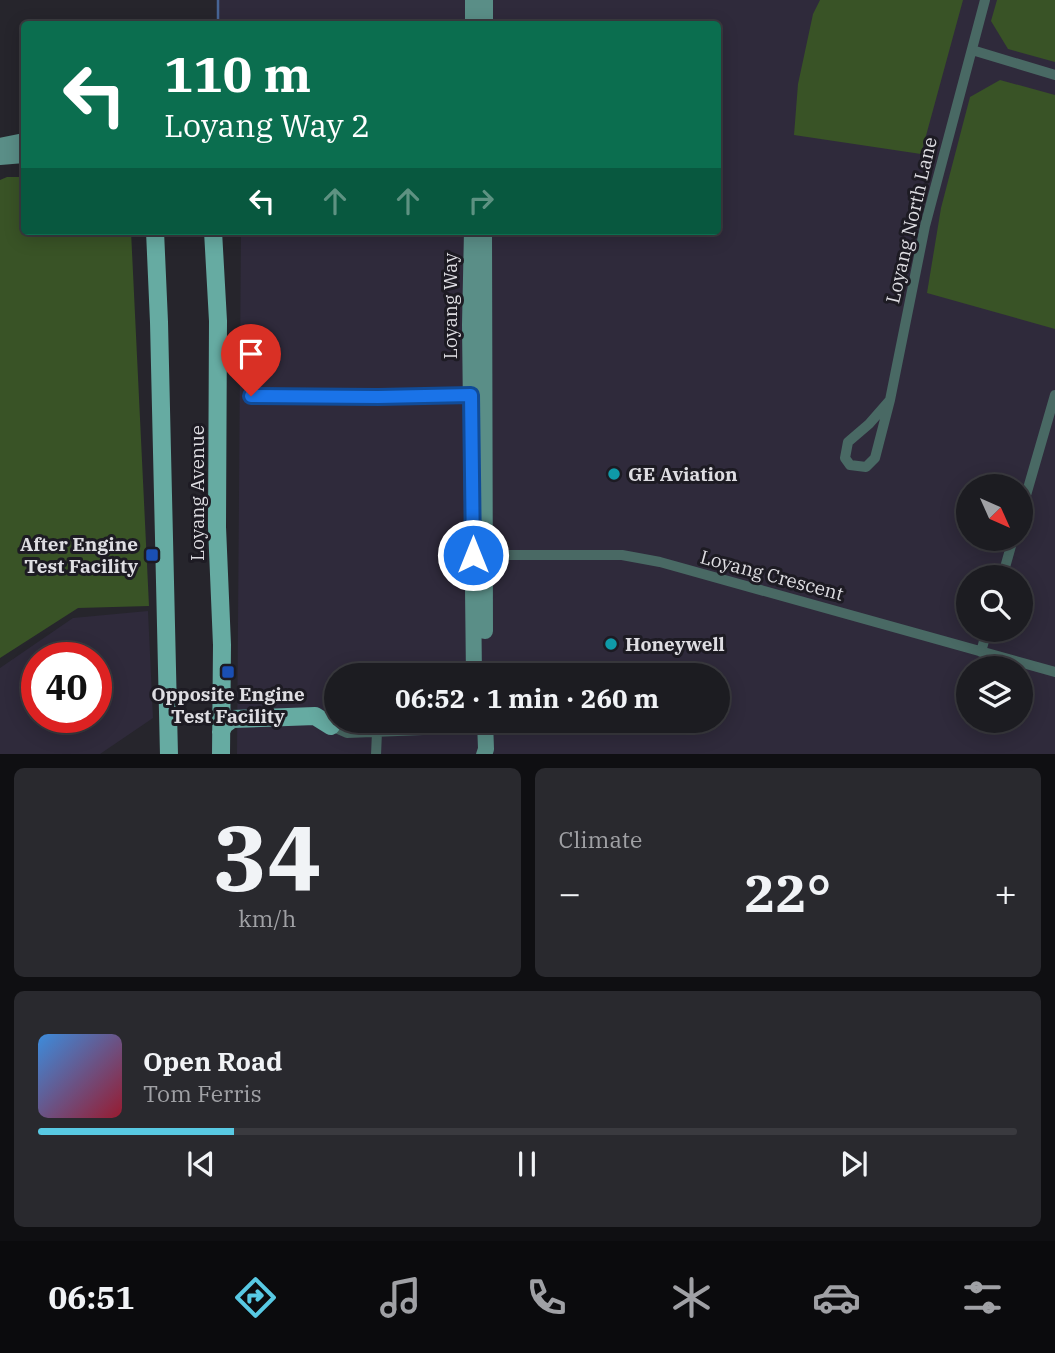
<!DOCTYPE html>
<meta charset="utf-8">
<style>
body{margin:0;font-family:"IBM Plex Serif",serif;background:#29292e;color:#f1f3f6;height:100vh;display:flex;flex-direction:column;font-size:26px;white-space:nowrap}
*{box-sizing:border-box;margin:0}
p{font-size:23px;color:#a0a1a5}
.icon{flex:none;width:38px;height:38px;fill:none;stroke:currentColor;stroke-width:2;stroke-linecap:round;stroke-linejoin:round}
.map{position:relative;height:754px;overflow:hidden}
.drawer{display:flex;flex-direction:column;gap:14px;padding:14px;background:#0f0f12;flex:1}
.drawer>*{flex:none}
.hud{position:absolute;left:21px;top:21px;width:700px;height:214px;border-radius:7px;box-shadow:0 4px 18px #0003,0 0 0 2px #3a3a3f;background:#0b6e4f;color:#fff;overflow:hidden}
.needle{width:46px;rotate:135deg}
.controls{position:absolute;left:956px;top:474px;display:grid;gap:14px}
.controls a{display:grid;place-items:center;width:77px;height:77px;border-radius:50%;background:#1c1c21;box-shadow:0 4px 18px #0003,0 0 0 2px #3a3a3f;font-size:35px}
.speed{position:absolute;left:21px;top:642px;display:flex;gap:14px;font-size:35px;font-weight:700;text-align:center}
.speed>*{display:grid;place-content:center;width:91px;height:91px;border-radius:50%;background:#1c1c21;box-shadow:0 4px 18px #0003,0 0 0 2px #3a3a3f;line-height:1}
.speed .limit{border:10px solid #d22;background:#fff;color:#111}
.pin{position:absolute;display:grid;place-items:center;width:60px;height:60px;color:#fff;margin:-72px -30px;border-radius:50% 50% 50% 0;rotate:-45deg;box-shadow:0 0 7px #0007}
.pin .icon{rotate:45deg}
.me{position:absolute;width:77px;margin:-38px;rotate:0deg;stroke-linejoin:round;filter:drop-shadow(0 0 5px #0008)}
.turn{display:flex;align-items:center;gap:24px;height:147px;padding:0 28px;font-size:32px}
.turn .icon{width:91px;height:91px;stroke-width:2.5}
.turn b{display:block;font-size:49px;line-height:60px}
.lanes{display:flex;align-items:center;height:66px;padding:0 28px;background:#0003;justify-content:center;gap:35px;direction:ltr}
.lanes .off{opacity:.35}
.big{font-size:52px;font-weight:700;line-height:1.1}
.drawer .card{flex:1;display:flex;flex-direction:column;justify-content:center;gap:10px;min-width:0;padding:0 24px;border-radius:10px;background:#29292e}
.drawer .dial{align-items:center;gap:0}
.dial b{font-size:91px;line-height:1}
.song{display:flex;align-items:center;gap:21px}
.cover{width:84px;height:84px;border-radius:10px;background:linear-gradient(135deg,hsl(210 70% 55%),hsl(350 70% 35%))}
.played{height:7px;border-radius:4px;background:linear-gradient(90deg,#58c9e3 20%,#3a3a3f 20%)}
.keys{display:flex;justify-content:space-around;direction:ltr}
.heat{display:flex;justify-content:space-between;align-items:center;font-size:38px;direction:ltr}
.drawer .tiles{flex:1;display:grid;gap:14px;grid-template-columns:1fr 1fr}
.card:last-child{grid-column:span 2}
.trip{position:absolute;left:324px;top:663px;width:406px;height:70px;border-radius:35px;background:#1c1c21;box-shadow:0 4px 18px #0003,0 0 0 2px #3a3a3f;font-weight:700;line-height:70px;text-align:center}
.menu{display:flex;height:112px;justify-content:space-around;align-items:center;background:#0b0b0d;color:#a0a1a5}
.menu .icon{width:49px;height:49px}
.menu .on{color:#58c9e3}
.menu b{font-size:32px;color:#f1f3f6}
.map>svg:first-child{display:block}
</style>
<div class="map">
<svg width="1055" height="755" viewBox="0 0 1055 755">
<rect width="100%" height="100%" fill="#26252c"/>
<!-- industrial -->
<path fill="#2f2a3b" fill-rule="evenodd" d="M217,0h838v754h-818l4,-523h477v-207h-501zM968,486h52v53h-52zM968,578h52v52h-52zM968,668h52v53h-52zM336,676h382v45h-382z
M148,611l5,107 -53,36h-100v-86l73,-50zM37,658h59v60h-59z"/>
<!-- green -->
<path fill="#395326" d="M820,0h143l-42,154 -127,-19 4,-51 15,-70z
M997,0h58v62l-47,-13 -17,-28z
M1000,80l55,15v234l-128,-36 14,-85 29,-111z
M7,177h17v54h107l18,375 -71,2 -78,50v-478z"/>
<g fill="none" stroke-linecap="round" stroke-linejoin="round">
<!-- stream -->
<path stroke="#476595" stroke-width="2.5" d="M218,24v-24"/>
<!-- street -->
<path stroke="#496964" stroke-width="10" d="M972,50l83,25
M251,396l127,1 94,-2
M890,400l-21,24 -21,18 -3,16 5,7 16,2 9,-9 15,-58 35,-174 60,-226
M1020,516l35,-121
M479,555h143l38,7 395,110
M1002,578l11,-39
M981,652l6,-22
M331,726l16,7 127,-5
M376,755l1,-23"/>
<!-- secondary -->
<path stroke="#5a8e87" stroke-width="16" d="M473,24v-24
M485,24v-24
M0,146l24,-5
M0,157l24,-2
M472,231l-2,94 4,351
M484,231l1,400
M484,755l2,-6 -1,-28"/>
<!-- primary -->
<path stroke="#66aba2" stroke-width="18" d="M155,231l4,91 10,433
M213,231l5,90 -1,206 5,118 -1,110
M221,732l3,-7 8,-6 83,-3 16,10"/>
</g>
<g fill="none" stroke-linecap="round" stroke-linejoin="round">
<!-- route casing -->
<g stroke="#114b97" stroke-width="18">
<path id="route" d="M251,396l127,1 93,-2 2,160"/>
</g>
<!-- route -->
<use href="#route" stroke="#1a73e8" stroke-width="12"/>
</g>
<!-- markers -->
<g fill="#0f9aa8" stroke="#1d1b23" stroke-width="2.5">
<circle cx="614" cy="474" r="7"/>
<circle cx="611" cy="644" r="7"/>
</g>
<g fill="#1a4fb4" stroke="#1d1b23" stroke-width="2.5">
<rect x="145" y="548" width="14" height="14" rx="3.5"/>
<rect x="221" y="665" width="14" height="14" rx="3.5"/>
</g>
<g text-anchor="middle" stroke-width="6" stroke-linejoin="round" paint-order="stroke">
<!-- street labels -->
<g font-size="19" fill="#dedde2" stroke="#1d1b23">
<text transform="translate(911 220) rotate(-77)" y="7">Loyang North Lane</text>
<text transform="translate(450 306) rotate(-90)" y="7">Loyang Way</text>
<text transform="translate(197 493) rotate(-90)" y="7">Loyang Avenue</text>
<text transform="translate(772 575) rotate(15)" y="7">Loyang Crescent</text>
</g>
<!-- poi labels -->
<g font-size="19" font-weight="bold" fill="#dedde2" stroke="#1d1b23" text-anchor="start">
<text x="628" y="481">GE Aviation</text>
<text x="138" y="551" text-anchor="end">After Engine<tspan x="138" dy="22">Test Facility</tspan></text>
<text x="625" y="651">Honeywell</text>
<text x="228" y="701" text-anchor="middle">Opposite Engine<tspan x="228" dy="22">Test Facility</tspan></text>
</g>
</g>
</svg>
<div class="controls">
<a><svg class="needle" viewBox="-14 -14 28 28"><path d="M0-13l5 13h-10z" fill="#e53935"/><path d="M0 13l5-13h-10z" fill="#a0a1a5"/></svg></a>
<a><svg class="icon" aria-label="search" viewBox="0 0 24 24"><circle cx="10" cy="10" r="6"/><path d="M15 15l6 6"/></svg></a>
<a><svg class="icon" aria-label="layers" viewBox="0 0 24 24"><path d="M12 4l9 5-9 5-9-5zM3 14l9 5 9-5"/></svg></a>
</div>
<div class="speed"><div class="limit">40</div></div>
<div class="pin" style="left:251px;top:396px;background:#d93025"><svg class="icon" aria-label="arrive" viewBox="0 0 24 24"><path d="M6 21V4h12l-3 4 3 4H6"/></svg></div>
<svg class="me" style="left:473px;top:555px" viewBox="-20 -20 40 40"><circle r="17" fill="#1a73e8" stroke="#fff" stroke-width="3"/><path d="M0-11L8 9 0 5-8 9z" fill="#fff"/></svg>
<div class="trip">06:52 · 1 min · 260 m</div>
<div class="hud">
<div class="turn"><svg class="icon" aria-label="left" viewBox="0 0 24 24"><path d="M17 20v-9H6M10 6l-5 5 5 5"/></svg><div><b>110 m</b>Loyang Way 2</div></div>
<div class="lanes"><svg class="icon" aria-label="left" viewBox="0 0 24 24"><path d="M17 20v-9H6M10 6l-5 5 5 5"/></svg><svg class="icon off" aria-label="ahead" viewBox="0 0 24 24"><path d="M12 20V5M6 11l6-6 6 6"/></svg><svg class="icon off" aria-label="ahead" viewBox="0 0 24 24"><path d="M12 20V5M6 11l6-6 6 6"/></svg><svg class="icon off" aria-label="right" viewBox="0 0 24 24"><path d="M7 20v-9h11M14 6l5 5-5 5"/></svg></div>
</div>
</div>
<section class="drawer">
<div class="tiles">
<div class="card dial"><b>34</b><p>km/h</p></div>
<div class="card"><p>Climate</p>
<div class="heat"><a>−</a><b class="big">22°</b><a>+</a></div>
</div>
<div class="card">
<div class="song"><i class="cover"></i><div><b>Open Road</b><p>Tom Ferris</p></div></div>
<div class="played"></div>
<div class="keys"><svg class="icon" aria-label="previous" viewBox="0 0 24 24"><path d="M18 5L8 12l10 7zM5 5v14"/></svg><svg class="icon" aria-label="pause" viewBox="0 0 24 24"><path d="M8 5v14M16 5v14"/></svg><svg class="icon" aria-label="next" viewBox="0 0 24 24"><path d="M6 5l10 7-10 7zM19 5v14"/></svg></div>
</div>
</div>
</section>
<nav class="menu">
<b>06:51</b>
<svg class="icon on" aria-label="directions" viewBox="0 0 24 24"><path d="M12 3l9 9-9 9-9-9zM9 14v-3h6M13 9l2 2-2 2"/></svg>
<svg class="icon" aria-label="music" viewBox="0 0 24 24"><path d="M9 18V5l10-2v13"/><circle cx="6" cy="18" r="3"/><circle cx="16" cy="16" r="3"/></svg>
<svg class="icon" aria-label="phone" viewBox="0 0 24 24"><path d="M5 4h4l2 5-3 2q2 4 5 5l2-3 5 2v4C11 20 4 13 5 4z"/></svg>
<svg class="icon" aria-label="climate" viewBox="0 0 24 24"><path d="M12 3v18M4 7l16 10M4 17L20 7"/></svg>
<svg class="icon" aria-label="car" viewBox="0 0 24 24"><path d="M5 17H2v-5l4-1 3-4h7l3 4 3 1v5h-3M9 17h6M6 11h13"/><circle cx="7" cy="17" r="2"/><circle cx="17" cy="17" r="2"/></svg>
<svg class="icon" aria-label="filters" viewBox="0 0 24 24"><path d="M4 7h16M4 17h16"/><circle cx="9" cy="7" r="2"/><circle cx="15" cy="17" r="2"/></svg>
</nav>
